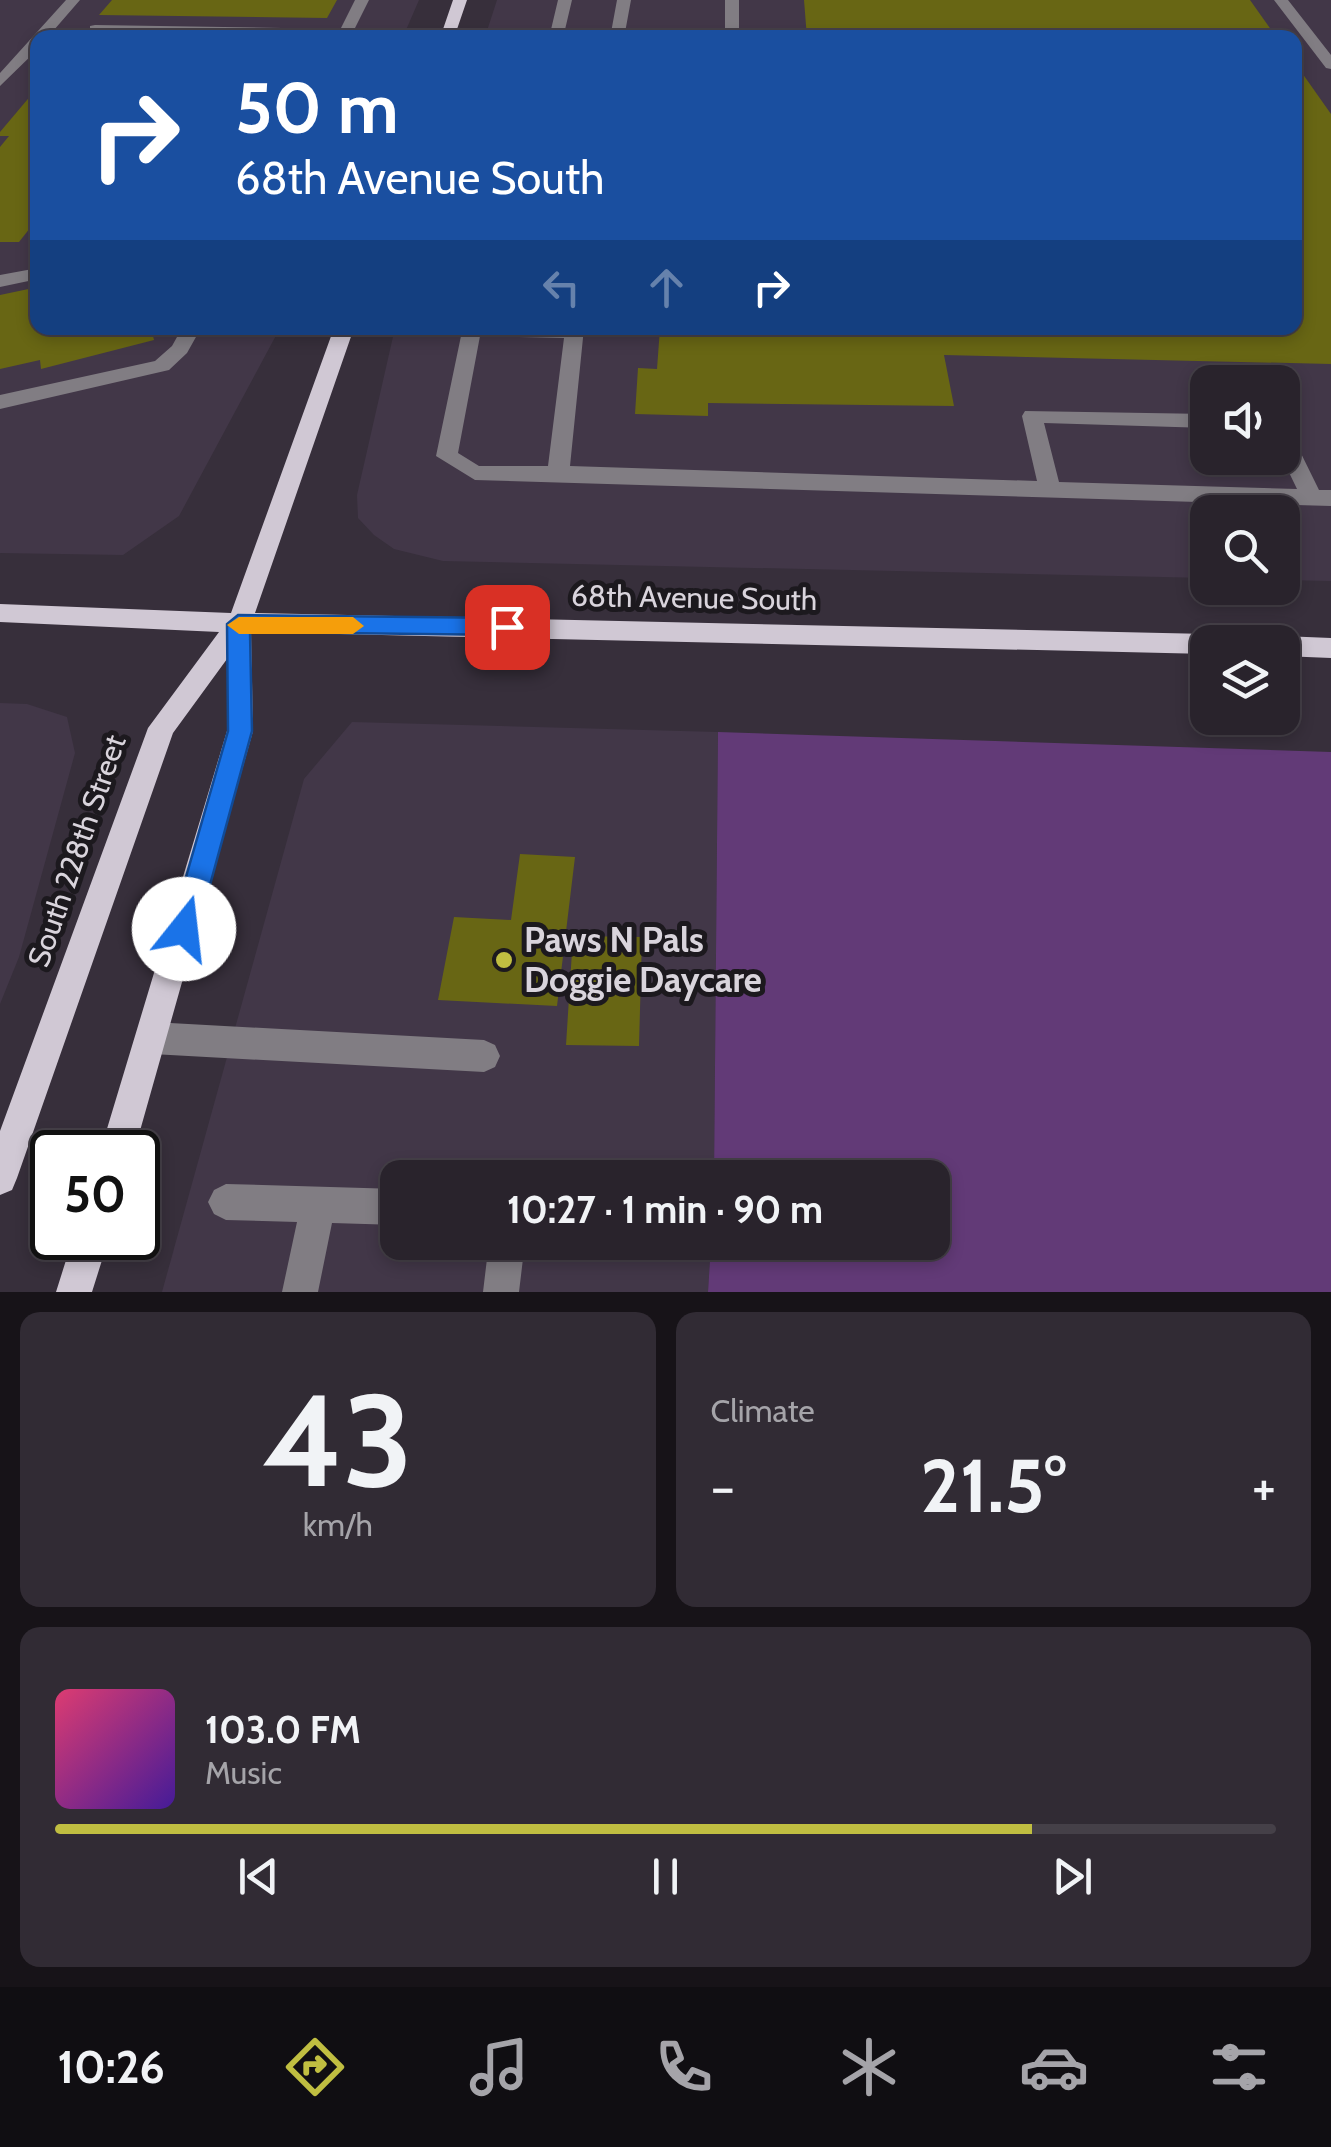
<!DOCTYPE html>
<meta charset="utf-8">
<style>
body{margin:0;font-family:Cabin,sans-serif;background:#312b34;color:#f1f3f6;height:100vh;display:flex;flex-direction:column;font-size:38px;white-space:nowrap}
*{box-sizing:border-box;margin:0}
p{font-size:32px;color:#a5a4a9}
.icon{flex:none;width:55px;height:55px;fill:none;stroke:currentColor;stroke-width:2;stroke-linecap:round;stroke-linejoin:round}
.map{position:relative;height:1292px;overflow:hidden}
.panel{display:flex;flex-direction:column;gap:20px;padding:20px;background:#171318;flex:1}
.panel>*{flex:none}
.banner{position:absolute;left:30px;top:30px;width:1272px;height:305px;border-radius:20px;box-shadow:0 5px 15px #0003,0 0 0 2px #454048;background:#1a4fa0;color:#fff;overflow:hidden}
.controls{position:absolute;left:1190px;top:365px;display:grid;gap:20px}
.controls a{display:grid;place-items:center;width:110px;height:110px;border-radius:20px;background:#29232c;box-shadow:0 5px 15px #0003,0 0 0 2px #454048;font-size:50px}
.speed{position:absolute;left:30px;top:1130px;display:flex;gap:20px;font-size:50px;font-weight:700;text-align:center}
.speed>*{display:grid;place-content:center;width:130px;height:130px;border-radius:50%;background:#29232c;box-shadow:0 5px 15px #0003,0 0 0 2px #454048;line-height:1}
.speed .limit{border:5px solid #111;border-radius:15px;background:#fff;color:#111}
.pin{position:absolute;display:grid;place-items:center;width:85px;height:85px;color:#fff;margin:-42px;border-radius:20px;box-shadow:0 5px 15px #0006}
.me{position:absolute;width:110px;margin:-55px;rotate:16deg;stroke-linejoin:round;filter:drop-shadow(0 0 8px #0008)}
.turn{display:flex;align-items:center;gap:35px;height:210px;padding:0 40px;font-size:45px}
.turn .icon{width:130px;height:130px;stroke-width:2.5}
.turn b{display:block;font-size:70px;line-height:85px}
.lanes{display:flex;align-items:center;height:95px;padding:0 40px;background:#0003;justify-content:center;gap:50px;direction:ltr}
.lanes .off{opacity:.35}
.big{font-size:75px;font-weight:700;line-height:1.1}
.panel .card{flex:1;display:flex;flex-direction:column;justify-content:center;gap:15px;min-width:0;padding:0 35px;border-radius:20px;background:#312b34}
.panel .dial{align-items:center;gap:0}
.dial b{font-size:130px;line-height:1}
.song{display:flex;align-items:center;gap:30px}
.cover{width:120px;height:120px;border-radius:15px;background:linear-gradient(135deg,hsl(340 70% 55%),hsl(260 70% 35%))}
.played{height:10px;border-radius:5px;background:linear-gradient(90deg,#c0be41 80%,#454048 80%)}
.keys{display:flex;justify-content:space-around;direction:ltr}
.heat{display:flex;justify-content:space-between;align-items:center;font-size:55px;direction:ltr}
.panel .tiles{flex:1;display:grid;gap:20px;grid-template-columns:1fr 1fr}
.card:last-child{grid-column:span 2}
.trip{position:absolute;left:380px;top:1160px;width:570px;height:100px;border-radius:20px;background:#29232c;box-shadow:0 5px 15px #0003,0 0 0 2px #454048;font-weight:700;line-height:100px;text-align:center}
.menu{display:flex;height:160px;justify-content:space-around;align-items:center;background:#100e12;color:#a5a4a9}
.menu .icon{width:70px;height:70px}
.menu .current{color:#c0be41}
.menu b{font-size:45px;color:#f1f3f6}
.map>svg:first-child{display:block}
</style>
<div class="map">
<svg width="1331" height="1292" viewBox="0 0 1331 1292">
<rect width="100%" height="100%" fill="#372f3b"/>
<!-- built -->
<path fill="#423748" fill-rule="evenodd" d="M0,0h419l-16,37 -365,1v290h242l-101,188 -56,39 -123,-2z
M497,0h834v581l-48,-1 -1,-68h-74l-1,66 -764,-17 -49,-12 -20,-14 -16,-17 -1,-23 38,-167h900v-290l-810,-1zM1208,382h74v76h-74z
M0,703l27,1 40,13 8,36 -56,204 -19,47z
M352,722l366,10 -4,445 -316,1v64l313,1 -3,49h-546l142,-513z"/>
<!-- green -->
<path fill="#623a77" d="M718,732l613,20v540h-623l3,-49 221,-1v-64l-218,-1z"/>
<!-- building -->
<path fill="#686614" d="M112,0h225l-10,18 -228,-3z
M804,0h446l27,38h-470z
M1295,63l36,51v250l-387,-9 10,51 -246,-3v13l-73,-2 3,-46 19,1 3,-41h635z
M38,87v131l-19,24h-19v-95l9,-11h-9v-4z
M38,287v41h113l3,12 -113,29 -1,-9 -40,9v-74z
M520,854l55,3 -18,149 -119,-6 16,-83 57,3z
M573,936l69,1 -3,109 -73,-1z"/>
<g fill="none" stroke-linecap="round" stroke-linejoin="round">
<!-- minor -->
<path fill="#817d83" fill-rule="evenodd" d="M66,0h14l-33,38h-9v11l-38,37v-13z
M355,0h14l-19,38h-14z
M558,0h14l-9,38h-14z
M617,0h14l-7,38h-14z
M725,0h14v38h-14z
M1274,0h14l43,55v14l-5,-1z
M95,25l187,3 34,10 -226,-6v-6z
M38,268v11l-38,8v-12z
M182,328h19l-14,25 -18,17 -169,39v-14l155,-34 17,-15z
M339,328h245l-14,138 467,15 -15,-65 3,-5 183,3v14l-164,-5 15,59 238,7 -15,-31v-31l7,2 30,61h12v16l-856,-26 -39,-24 25,-120 -112,-2zM480,336l84,2 -16,128h-69l-21,-13z
M152,1022l332,18 11,5 5,11 -5,11 -11,5 -332,-18 -11,-5 -5,-11 5,-11z
M226,1184l172,5v36l-66,-2 -14,69h-36l15,-70 -71,-2 -12,-6 -6,-12 6,-12z
M489,1242h36l-6,50h-36z"/>
<!-- major -->
<path fill="#d0c8d4" fill-rule="evenodd" d="M453,0h14l-13,38h-14z
M334,328h20l-99,285 953,21 12,8h-12v12l-957,-22 2,99 -119,421h-34l127,-421v-72l-54,74 -156,445 -5,12 -12,5v-64l148,-403 71,-96 -219,-10v-18l231,9z
M1282,636l49,2v20l-49,-2v-14h-11z
M73,1238h36l-17,54h-36z"/>
</g>
<!-- route -->
<path fill="#1a73e8" stroke="#114b97" stroke-width="2.5" d="M238,615l269,3 11,9 -11,8 -257,-3 2,99 -54,198 -4,9 -10,4 -9,-4 -4,-9 57,-198 -1,-107z"/>
<!-- slow -->
<path fill="#f59e0b" d="M239,617h114l11,9 -11,8h-114l-12,-9z"/>
<!-- markers -->
<circle fill="#c0be41" stroke="#1c191e" stroke-width="4" cx="504" cy="960" r="10"/>
<g text-anchor="middle" stroke-width="10" stroke-linejoin="round" paint-order="stroke">
<!-- street labels -->
<g font-size="30" fill="#d9d4dc" stroke="#1c191e">
<text transform="translate(694 598) rotate(1)" y="10">68th Avenue South</text>
<text transform="translate(77 851) rotate(-71)" y="10">South 228th Street</text>
</g>
<!-- near-poi labels -->
<g font-size="35" font-weight="bold" fill="#d9d4dc" stroke="#1c191e" text-anchor="start">
<text x="524" y="952">Paws N Pals<tspan x="524" dy="40">Doggie Daycare</tspan></text>
</g>
</g>
</svg>
<div class="controls">
<a><svg class="icon" aria-label="sound" viewBox="0 0 24 24"><path d="M4 9h4l5-4v14l-5-4H4zM17 9q2 3 0 6"/></svg></a>
<a><svg class="icon" aria-label="search" viewBox="0 0 24 24"><circle cx="10" cy="10" r="6"/><path d="M15 15l6 6"/></svg></a>
<a><svg class="icon" aria-label="layers" viewBox="0 0 24 24"><path d="M12 4l9 5-9 5-9-5zM3 14l9 5 9-5"/></svg></a>
</div>
<div class="speed"><div class="limit">50</div></div>
<div class="pin" style="left:507px;top:627px;background:#d93025"><svg class="icon" aria-label="arrive" viewBox="0 0 24 24"><path d="M6 21V4h12l-3 4 3 4H6"/></svg></div>
<svg class="me" style="left:184px;top:929px" viewBox="-20 -20 40 40"><circle r="19" fill="#fff"/><path d="M0-13L10 11 0 6-10 11z" fill="#1a73e8"/></svg>
<div class="trip">10:27 · 1 min · 90 m</div>
<div class="banner">
<div class="turn"><svg class="icon" aria-label="right" viewBox="0 0 24 24"><path d="M7 20v-9h11M14 6l5 5-5 5"/></svg><div><b>50 m</b>68th Avenue South</div></div>
<div class="lanes"><svg class="icon off" aria-label="left" viewBox="0 0 24 24"><path d="M17 20v-9H6M10 6l-5 5 5 5"/></svg><svg class="icon off" aria-label="ahead" viewBox="0 0 24 24"><path d="M12 20V5M6 11l6-6 6 6"/></svg><svg class="icon" aria-label="right" viewBox="0 0 24 24"><path d="M7 20v-9h11M14 6l5 5-5 5"/></svg></div>
</div>
</div>
<section class="panel">
<div class="tiles">
<div class="card dial"><b>43</b><p>km/h</p></div>
<div class="card"><p>Climate</p>
<div class="heat"><a>−</a><b class="big">21.5°</b><a>+</a></div>
</div>
<div class="card">
<div class="song"><i class="cover"></i><div><b>103.0 FM</b><p>Music</p></div></div>
<div class="played"></div>
<div class="keys"><svg class="icon" aria-label="previous" viewBox="0 0 24 24"><path d="M18 5L8 12l10 7zM5 5v14"/></svg><svg class="icon" aria-label="pause" viewBox="0 0 24 24"><path d="M8 5v14M16 5v14"/></svg><svg class="icon" aria-label="next" viewBox="0 0 24 24"><path d="M6 5l10 7-10 7zM19 5v14"/></svg></div>
</div>
</div>
</section>
<nav class="menu">
<b>10:26</b>
<svg class="icon current" aria-label="directions" viewBox="0 0 24 24"><path d="M12 3l9 9-9 9-9-9zM9 14v-3h6M13 9l2 2-2 2"/></svg>
<svg class="icon" aria-label="music" viewBox="0 0 24 24"><path d="M9 18V5l10-2v13"/><circle cx="6" cy="18" r="3"/><circle cx="16" cy="16" r="3"/></svg>
<svg class="icon" aria-label="phone" viewBox="0 0 24 24"><path d="M5 4h4l2 5-3 2q2 4 5 5l2-3 5 2v4C11 20 4 13 5 4z"/></svg>
<svg class="icon" aria-label="climate" viewBox="0 0 24 24"><path d="M12 3v18M4 7l16 10M4 17L20 7"/></svg>
<svg class="icon" aria-label="car" viewBox="0 0 24 24"><path d="M5 17H2v-5l4-1 3-4h7l3 4 3 1v5h-3M9 17h6M6 11h13"/><circle cx="7" cy="17" r="2"/><circle cx="17" cy="17" r="2"/></svg>
<svg class="icon" aria-label="filters" viewBox="0 0 24 24"><path d="M4 7h16M4 17h16"/><circle cx="9" cy="7" r="2"/><circle cx="15" cy="17" r="2"/></svg>
</nav>
